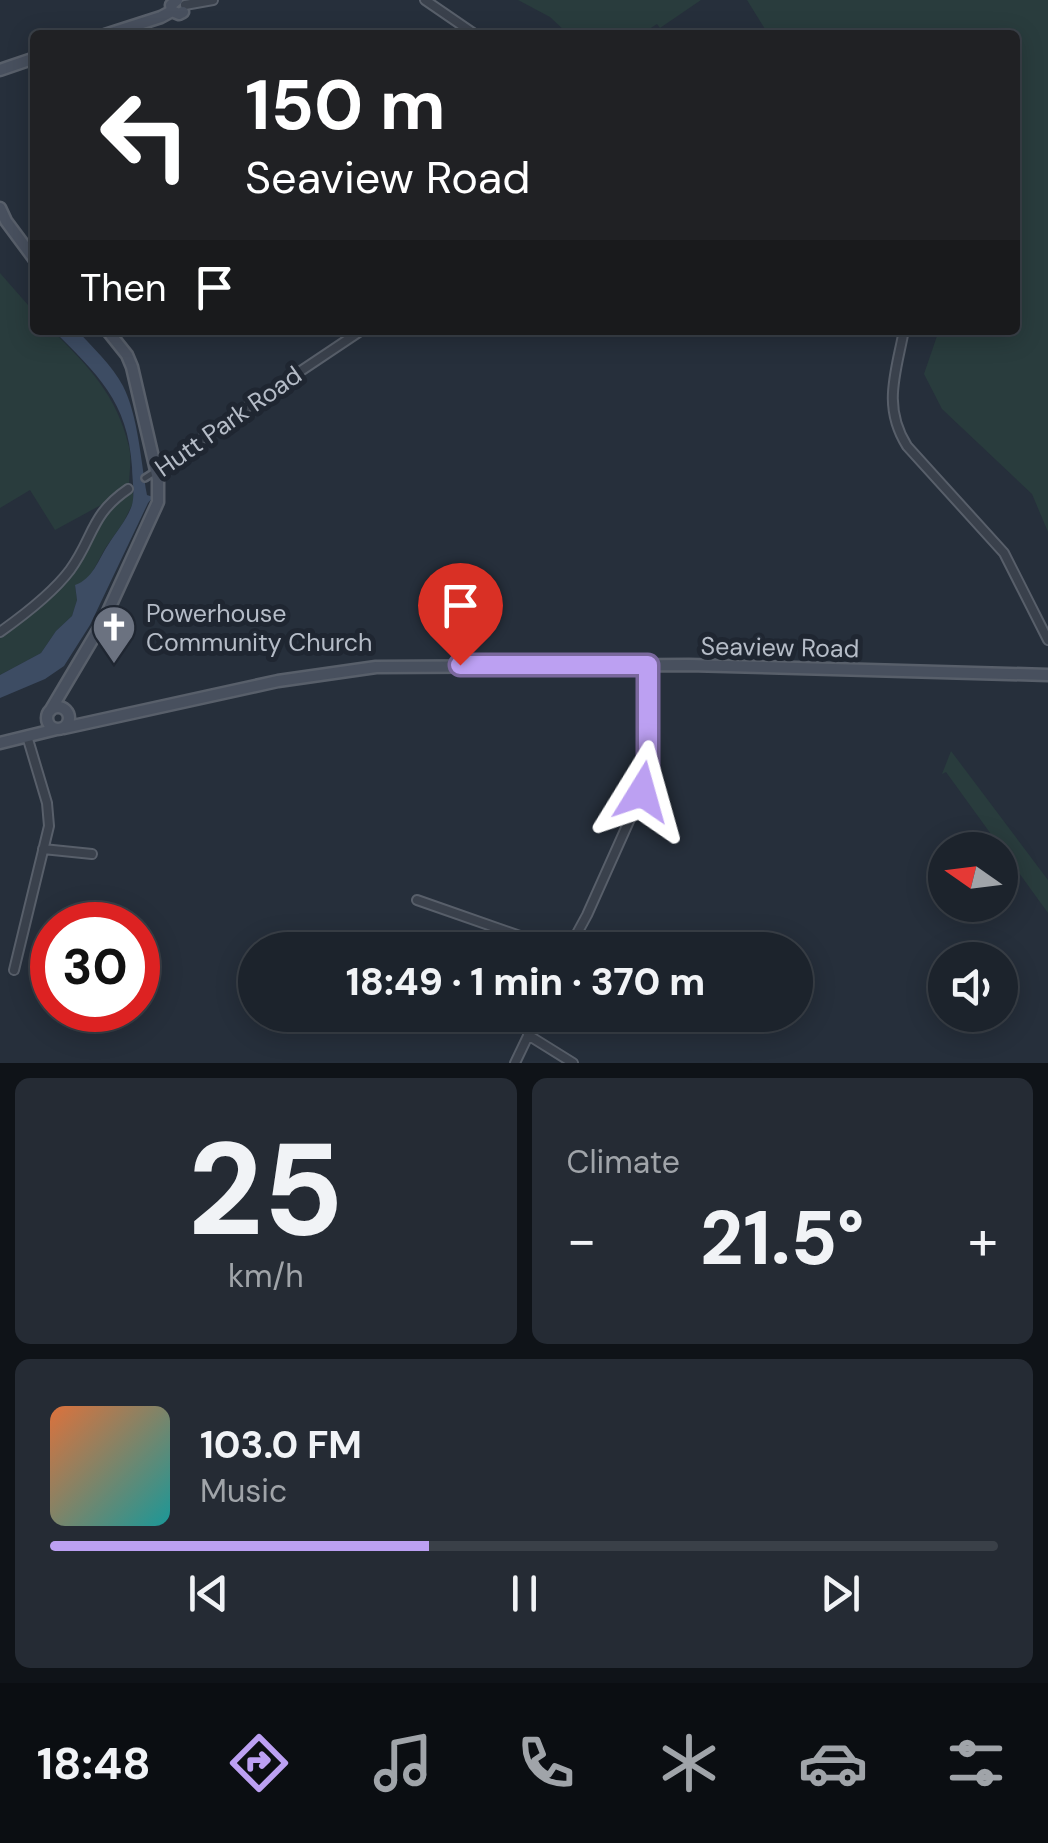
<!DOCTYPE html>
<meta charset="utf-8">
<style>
body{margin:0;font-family:"DM Sans",sans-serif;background:#252b34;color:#f1f3f6;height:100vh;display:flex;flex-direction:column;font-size:38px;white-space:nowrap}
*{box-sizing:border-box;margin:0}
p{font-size:32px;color:#a0a4a9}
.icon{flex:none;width:55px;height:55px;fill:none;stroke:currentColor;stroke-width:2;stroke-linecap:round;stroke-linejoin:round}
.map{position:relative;height:1063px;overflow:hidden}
.sheet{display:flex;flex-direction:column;gap:15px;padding:15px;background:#0f1318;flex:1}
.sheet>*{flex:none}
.banner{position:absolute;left:30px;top:30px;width:990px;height:305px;border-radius:10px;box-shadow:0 5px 25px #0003,0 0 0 2px #3a4048;background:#202124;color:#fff;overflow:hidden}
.needle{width:65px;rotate:284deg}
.fabs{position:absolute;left:928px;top:832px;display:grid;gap:20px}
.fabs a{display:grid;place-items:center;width:90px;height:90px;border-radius:50%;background:#1c232c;box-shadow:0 5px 25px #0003,0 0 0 2px #3a4048;font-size:50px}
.speed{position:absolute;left:30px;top:902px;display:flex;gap:20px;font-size:50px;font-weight:700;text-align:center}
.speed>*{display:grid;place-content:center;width:130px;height:130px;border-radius:50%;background:#1c232c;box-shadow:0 5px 25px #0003,0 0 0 2px #3a4048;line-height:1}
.speed .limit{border:15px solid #d22;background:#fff;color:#111}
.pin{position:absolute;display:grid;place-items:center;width:85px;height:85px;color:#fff;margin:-102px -42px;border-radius:50% 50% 50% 0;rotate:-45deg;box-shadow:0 0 10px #0007}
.pin .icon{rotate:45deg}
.me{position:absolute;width:110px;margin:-55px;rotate:8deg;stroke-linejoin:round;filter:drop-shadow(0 0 8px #0008)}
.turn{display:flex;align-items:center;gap:35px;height:210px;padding:0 50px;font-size:45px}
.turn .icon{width:130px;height:130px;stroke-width:2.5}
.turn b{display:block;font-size:70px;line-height:85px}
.then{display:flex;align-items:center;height:95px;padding:0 50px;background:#0003;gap:20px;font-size:38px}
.big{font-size:75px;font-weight:800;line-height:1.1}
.sheet .widget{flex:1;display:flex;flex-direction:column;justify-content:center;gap:15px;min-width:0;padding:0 35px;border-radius:15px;background:#252b34}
.sheet .dial{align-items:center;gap:0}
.dial b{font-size:130px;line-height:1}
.song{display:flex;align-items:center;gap:30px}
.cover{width:120px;height:120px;border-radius:15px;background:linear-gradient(135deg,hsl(20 70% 55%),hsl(180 70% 35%))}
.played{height:10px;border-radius:5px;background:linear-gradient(90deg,#bca0f2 40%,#3a4048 40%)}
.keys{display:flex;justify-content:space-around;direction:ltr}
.heat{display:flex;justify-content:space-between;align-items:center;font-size:55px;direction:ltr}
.sheet .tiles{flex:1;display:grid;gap:15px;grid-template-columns:1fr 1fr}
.widget:last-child{grid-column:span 2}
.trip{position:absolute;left:238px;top:932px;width:575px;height:100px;border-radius:50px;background:#1c232c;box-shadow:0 5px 25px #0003,0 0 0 2px #3a4048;font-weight:800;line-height:100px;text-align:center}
.tabs{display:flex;height:160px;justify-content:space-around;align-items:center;background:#0b0e12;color:#a0a4a9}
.tabs .icon{width:70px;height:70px}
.tabs .selected{color:#bca0f2}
.tabs b{font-size:45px;color:#f1f3f6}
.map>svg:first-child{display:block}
</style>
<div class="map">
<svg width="1048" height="1063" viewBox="0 0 1048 1063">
<rect width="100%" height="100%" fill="#262f3b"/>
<!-- green -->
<path fill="#293c3d" d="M518,0h183l-41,28 -3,-4 -17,11h-67l-6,-2 -17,-16z
M747,0h301v532l-16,-38 -90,-85 -18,-35 15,-44h76v-295h-144l-3,-5 -17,5h-87l1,-6z
M0,273l35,40v17h17c36,36 65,65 77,117 3,12 0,27 0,39l-28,19 -46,25 -25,-40 -30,18z
M133,490v13l-10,20 -17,24 -16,29 -7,7 -8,3 2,14 -5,16 -16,15 -15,22 -41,22v-40c24,-17 49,-34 68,-56 16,-19 21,-43 34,-63 8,-12 20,-18 31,-26z
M951,751l97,129v33l-102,-141 -4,2z"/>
<!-- water -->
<path fill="#3d4c63" d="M53,330h24c15,17 35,35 46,56 15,29 18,76 24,109l6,2 -5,6 -58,122 -26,41 -19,13 -45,19v-23l41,-22 15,-22 16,-15 5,-16 -2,-15c18,-6 23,-25 33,-40 8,-13 19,-25 24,-40 3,-11 0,-27 0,-38 -4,-66 -35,-93 -79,-137z"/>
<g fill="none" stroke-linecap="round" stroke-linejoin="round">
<!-- pedestrian casing -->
<g stroke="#585f6a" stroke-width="10">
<path id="pedestrian" d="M145,478l11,-7"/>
</g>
<!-- minor casing -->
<g stroke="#585f6a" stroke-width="12">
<path id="minor" d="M425,0l51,35
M185,5l28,-5
M904,330c-8,43 -22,76 3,116l97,107 44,87
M156,471l85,-60 121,-81
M0,632c24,-17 52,-38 70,-62 24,-33 20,-55 58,-81
M43,849l49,5
M417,900l143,50
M568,950l19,-35 60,-134 2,-20 -2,-96
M14,970l35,-144 -2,-23 -20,-67
M528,1035l45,28
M515,1063l23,-48"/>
</g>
<!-- secondary casing -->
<g stroke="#585f6a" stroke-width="15">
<path id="secondary" d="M177,0l-6,5 1,6 7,3 4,-2
M105,35l56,-18 11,-6
M0,70l35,-12
M0,208l6,13 29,39
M47 718a11 11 0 1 1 22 0a11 11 0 1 1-22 0Z
M50,711l54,-91 54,-118v-23l-26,-112 -5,-12 -20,-25
M64,728l214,-47 98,-14 313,-2 359,10
M0,743l57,-14"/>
</g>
<!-- pedestrian -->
<use href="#pedestrian" stroke="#3a414c" stroke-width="5"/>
<!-- minor -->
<use href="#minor" stroke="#3a414c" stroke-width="8"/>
<!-- secondary -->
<use href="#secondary" stroke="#48505e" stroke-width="10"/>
</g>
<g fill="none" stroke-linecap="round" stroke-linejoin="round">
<!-- route casing -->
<g stroke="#7a689d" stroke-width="25">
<path id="route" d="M460,665h188v107l-6,20"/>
</g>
<!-- route -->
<use href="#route" stroke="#bca0f2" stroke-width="18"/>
</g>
<!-- icons -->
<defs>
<g id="church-pin" transform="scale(2.25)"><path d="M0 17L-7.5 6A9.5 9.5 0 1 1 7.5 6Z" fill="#6b7280" stroke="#1f2631"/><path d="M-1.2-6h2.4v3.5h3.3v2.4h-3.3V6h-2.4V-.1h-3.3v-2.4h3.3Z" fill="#fff"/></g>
</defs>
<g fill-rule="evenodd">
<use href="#church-pin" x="114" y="627"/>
</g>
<g text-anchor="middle" stroke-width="10" stroke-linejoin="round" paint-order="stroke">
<!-- street labels -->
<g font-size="25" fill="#b5bcc7" stroke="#1f2631">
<text transform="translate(228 421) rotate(-35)" y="9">Hutt Park Road</text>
<text transform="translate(780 647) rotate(1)" y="9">Seaview Road</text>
</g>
<!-- poi labels -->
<g font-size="25" fill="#b5bcc7" stroke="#1f2631" text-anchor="start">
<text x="146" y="622">Powerhouse<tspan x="146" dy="29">Community Church</tspan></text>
</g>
</g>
</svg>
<div class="fabs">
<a><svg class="needle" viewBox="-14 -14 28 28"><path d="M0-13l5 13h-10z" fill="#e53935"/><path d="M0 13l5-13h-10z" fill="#a0a4a9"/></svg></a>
<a><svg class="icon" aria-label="sound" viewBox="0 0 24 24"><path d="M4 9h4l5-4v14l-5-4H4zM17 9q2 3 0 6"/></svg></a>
</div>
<div class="speed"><div class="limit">30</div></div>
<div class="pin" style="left:460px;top:665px;background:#d93025"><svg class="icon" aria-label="arrive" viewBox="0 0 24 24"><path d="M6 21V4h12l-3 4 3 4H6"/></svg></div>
<svg class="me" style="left:642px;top:792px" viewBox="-20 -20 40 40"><path d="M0-17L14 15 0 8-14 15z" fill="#bca0f2" stroke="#fff" stroke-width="4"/></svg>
<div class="trip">18:49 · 1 min · 370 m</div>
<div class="banner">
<div class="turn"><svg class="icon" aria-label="left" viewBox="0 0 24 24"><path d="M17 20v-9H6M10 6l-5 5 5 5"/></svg><div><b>150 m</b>Seaview Road</div></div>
<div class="then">Then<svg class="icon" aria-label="arrive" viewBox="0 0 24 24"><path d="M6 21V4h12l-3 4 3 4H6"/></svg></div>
</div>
</div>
<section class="sheet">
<div class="tiles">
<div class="widget dial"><b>25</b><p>km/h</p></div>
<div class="widget"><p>Climate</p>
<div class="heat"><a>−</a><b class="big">21.5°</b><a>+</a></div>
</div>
<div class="widget">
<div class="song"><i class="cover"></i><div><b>103.0 FM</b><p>Music</p></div></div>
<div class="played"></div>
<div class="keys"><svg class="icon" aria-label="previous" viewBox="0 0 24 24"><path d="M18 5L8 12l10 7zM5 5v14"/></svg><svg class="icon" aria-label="pause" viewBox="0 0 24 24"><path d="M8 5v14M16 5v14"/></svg><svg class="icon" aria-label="next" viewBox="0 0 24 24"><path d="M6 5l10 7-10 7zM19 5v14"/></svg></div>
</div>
</div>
</section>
<nav class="tabs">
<b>18:48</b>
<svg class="icon selected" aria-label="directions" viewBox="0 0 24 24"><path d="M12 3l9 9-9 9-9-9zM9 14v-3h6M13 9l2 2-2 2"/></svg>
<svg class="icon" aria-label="music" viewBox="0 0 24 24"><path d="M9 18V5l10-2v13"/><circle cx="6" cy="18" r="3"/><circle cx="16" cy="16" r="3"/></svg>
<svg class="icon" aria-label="phone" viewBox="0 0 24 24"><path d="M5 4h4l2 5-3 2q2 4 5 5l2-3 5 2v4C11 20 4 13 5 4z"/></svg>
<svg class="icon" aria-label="climate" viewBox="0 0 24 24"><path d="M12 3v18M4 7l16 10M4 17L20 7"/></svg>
<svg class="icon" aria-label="car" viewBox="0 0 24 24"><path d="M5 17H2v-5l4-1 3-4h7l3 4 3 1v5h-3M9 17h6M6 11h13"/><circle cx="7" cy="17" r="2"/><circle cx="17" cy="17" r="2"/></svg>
<svg class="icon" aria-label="filters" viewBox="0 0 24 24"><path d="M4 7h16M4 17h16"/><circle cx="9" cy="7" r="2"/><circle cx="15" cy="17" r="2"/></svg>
</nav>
